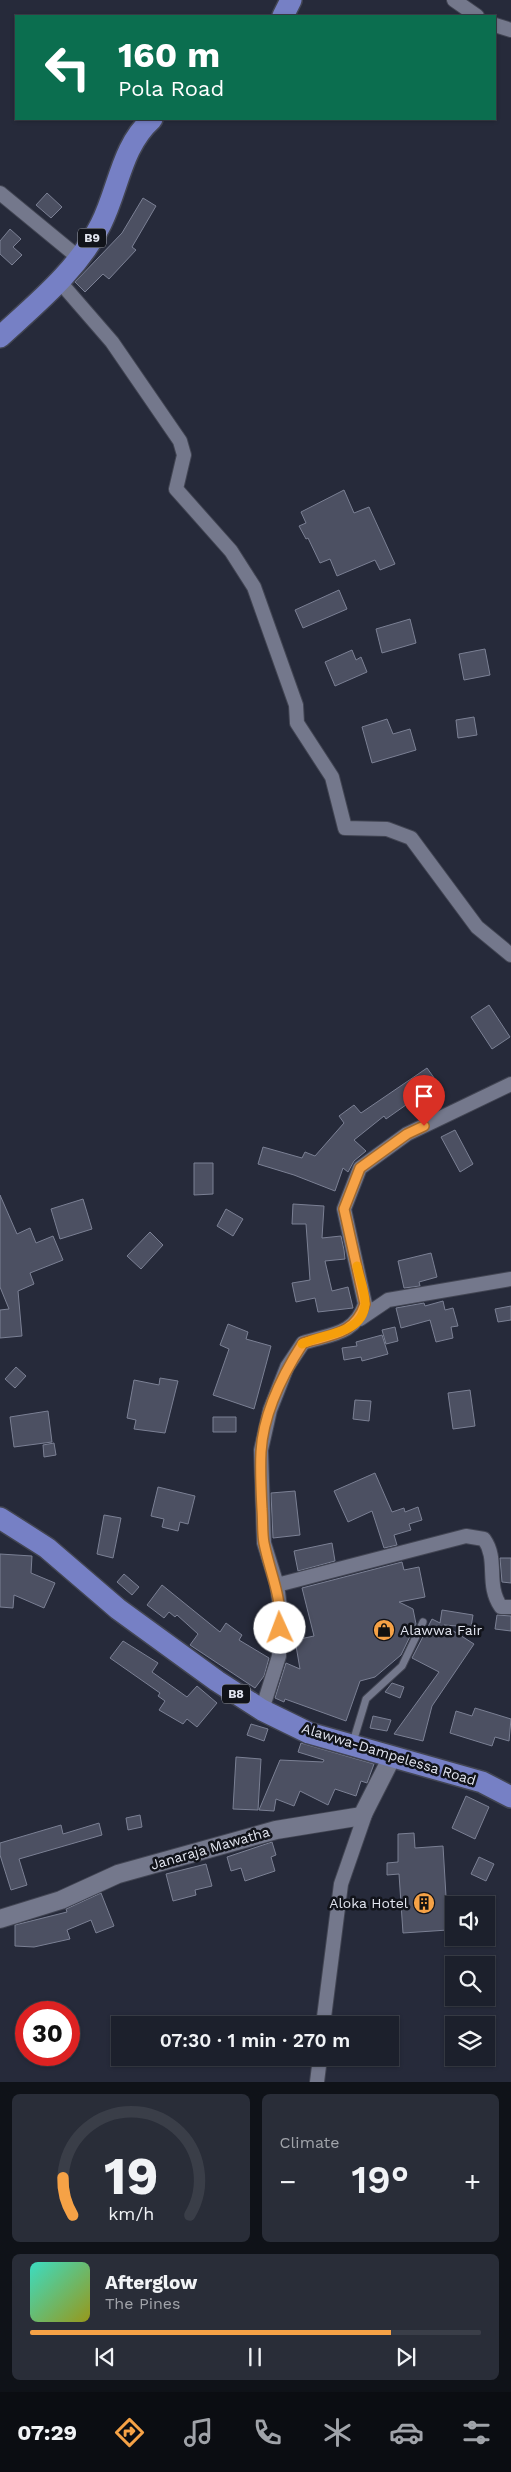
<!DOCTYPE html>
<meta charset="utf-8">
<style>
body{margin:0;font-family:"Work Sans",sans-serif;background:#292d38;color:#f1f3f6;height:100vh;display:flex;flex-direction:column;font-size:19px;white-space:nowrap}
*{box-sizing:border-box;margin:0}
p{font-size:16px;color:#a0a3a9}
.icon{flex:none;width:28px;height:28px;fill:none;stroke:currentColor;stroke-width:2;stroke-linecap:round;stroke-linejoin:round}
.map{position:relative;height:2082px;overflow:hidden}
.sheet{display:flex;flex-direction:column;gap:12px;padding:12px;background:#0f1218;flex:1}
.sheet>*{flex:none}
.top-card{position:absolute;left:15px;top:15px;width:481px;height:105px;border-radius:0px;box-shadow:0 1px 4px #0004,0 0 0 1px #3a3e48;background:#0b6e4f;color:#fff;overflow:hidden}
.buttons{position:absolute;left:445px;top:1896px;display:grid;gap:10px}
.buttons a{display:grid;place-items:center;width:50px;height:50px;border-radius:0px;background:#1c202c;box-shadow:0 1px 4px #0004,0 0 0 1px #3a3e48;font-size:25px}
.speed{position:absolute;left:15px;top:2001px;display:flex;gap:10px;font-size:25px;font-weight:700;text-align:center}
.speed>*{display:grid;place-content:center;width:65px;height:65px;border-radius:50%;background:#1c202c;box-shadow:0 1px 4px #0004,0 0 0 1px #3a3e48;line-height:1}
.speed .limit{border:8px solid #d22;background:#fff;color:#111}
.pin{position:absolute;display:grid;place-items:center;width:42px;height:42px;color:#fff;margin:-51px -21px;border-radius:50% 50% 50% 0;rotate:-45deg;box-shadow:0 0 5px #0007}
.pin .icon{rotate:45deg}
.me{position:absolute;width:55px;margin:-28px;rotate:358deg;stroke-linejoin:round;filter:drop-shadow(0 0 4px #0008)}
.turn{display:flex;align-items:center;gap:18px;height:105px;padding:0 20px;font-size:22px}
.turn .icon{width:65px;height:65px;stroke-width:2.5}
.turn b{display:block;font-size:35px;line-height:42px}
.big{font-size:38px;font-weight:600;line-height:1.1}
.sheet .tile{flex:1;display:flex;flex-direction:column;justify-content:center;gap:8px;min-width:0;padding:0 18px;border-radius:8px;background:#292d38}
.sheet .dial{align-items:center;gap:0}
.dial svg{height:130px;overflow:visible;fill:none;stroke:#3a3e48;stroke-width:7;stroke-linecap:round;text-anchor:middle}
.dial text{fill:#f1f3f6;stroke:none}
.song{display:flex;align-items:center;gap:15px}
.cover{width:60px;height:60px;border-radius:8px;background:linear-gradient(135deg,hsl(170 70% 55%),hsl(60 70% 35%))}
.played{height:5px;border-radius:2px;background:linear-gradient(90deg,#f6a246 80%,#3a3e48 80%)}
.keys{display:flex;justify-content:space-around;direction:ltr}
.heat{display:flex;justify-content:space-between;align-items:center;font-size:28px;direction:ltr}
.sheet .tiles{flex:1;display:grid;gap:12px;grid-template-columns:1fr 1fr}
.tile:last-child{grid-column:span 2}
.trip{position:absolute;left:111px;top:2016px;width:288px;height:50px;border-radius:0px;background:#1c202c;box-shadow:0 1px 4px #0004,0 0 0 1px #3a3e48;font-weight:600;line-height:50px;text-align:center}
.tab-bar{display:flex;height:80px;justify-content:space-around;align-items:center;background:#0b0d12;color:#a0a3a9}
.tab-bar .icon{width:35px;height:35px}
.tab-bar .current{color:#f6a246}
.tab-bar b{font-size:22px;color:#f1f3f6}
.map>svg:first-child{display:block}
</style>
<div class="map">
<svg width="511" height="2082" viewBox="0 0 511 2082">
<rect width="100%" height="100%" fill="#262a3a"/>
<!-- building -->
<path fill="#4c5062" stroke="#7b8094" d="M47,193l15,14 -11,11 -15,-13z
M143,198l13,8 -24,41 4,3 -27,29 -6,-5 -18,18 -10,-10 47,-49z
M10,229l11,10 -8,8 9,8 -10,10 -12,-11v-13z
M344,490l10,23 15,-6 26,57 -15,6 -5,-10 -38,16 -7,-17 -10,4 -12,-25 -2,1 -7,-13 7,-3 -5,-11z
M339,590l8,19 -44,19 -8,-18z
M410,619l6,24 -34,10 -6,-24z
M485,649l5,26 -26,5 -5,-26z
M352,650l4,10 5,-3 6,15 -32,14 -10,-24z
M474,717l3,18 -19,3 -2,-18z
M387,719l6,15 17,-5 6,21 -44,13 -10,-36z
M489,1005l21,32 -18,12 -21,-32z
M427,1068l15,21 -25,18 -4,-7 -27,19 -2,-3 -30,24 12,11 -12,10 -6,11 -5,-4 -8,23 -41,-16 -36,-11 5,-17 39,11 3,-6 10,4 29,-33 -5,-7 15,-11 7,8z
M455,1130l18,34 -13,8 -19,-35z
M194,1163h19v31l-19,1z
M0,1195l17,39 13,-6 6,15 17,-7 10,24 -33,13 4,11 -16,7 4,45 -22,2v-28l9,-1 -9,-22z
M83,1199l9,30 -32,10 -9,-30z
M293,1204l31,2 -2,32 19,-2 3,14 1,9 -20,2 7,30 16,-4 5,21 -35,4 -3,-14 -19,4 -4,-19 18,-3 -4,-56h-14z
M226,1209l17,10 -10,17 -16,-10z
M150,1232l13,13 -22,24 -14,-13z
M431,1253l6,24 -18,5 1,4 -16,2 -6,-27z
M443,1301l2,9 8,-2 5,18 -7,1 2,11 -17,4 -6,-22 -29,8 -5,-20 28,-5 1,3z
M511,1306v14l-13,2 -3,-13z
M228,1324l20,8 -2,7 25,7 -17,63 -41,-14 16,-46 -9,-4z
M395,1327l3,14 -12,3 -4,-14z
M382,1335l6,19 -26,7 -1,-4 -17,3 -2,-12 15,-2 -1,-4z
M16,1367l10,9 -11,12 -10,-9z
M160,1378l18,3 -13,52 -31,-4 2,-9 -9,-2 7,-38 25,5z
M470,1390l5,36 -22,3 -5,-36z
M355,1400l16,1 -2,20 -16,-2z
M48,1411l4,31 -38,5 -4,-30z
M213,1417h23v15h-23z
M54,1443l2,12 -12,2 -1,-12z
M375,1473l17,39 12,-4 1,4 13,-5 4,13 -13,4 2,6 -17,5 3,10 -13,3 -12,-37 -24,11 -14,-31z
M158,1487l37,9 -7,28 -8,-2 -2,9 -16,-4 2,-8 -13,-3z
M295,1491l5,44 -27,3 -2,-45z
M104,1515l17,3 -8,40 -16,-4z
M332,1543l3,18 -37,10 -4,-20z
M0,1554l32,2 -1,17 24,10 -11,25 -30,-13 -1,13 -13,-1z
M500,1558h11v25l-9,-1z
M402,1562l2,8 15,-3 6,30 -26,5 14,7 3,15 -15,31 -26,22 -15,4 -14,40 -61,-22 -1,3 -9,-4 11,-35 14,6 -5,-29 19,-4 -12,-48z
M124,1574l15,13 -7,8 -15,-13z
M162,1585l58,47 6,-9 16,12 -3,5 30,18 -5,18 -9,12 -65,-43 8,-11 -21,-19 -2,2 -6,-5 -5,6 -17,-13z
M442,1610l31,5 -2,12 -27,-2 30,19 -42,62 -9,35 -29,-7 45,-62 -27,-14 20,-39 8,4z
M497,1615l14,1v15l-16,-2z
M123,1641l35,22 -6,9 35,25 10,-11 20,17 -20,24 -10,-8 -4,5 -24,-14 6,-9 -7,-5 2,-3 -50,-35z
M392,1683l12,4 -4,11 -15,-6z
M475,1708l36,11 -2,22 -14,-4 -3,9 -42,-13 6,-22 16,5z
M373,1716l18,4 -4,11 -17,-3z
M251,1724l17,5 -4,12 -17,-6z
M301,1743l73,21 -7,19 -6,-2 -5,15 -21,-7 -7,16 -28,-14 -6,15 -18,-7 -2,12 -15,-1 21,-50 43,2 1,-2 -26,-8z
M236,1757l25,2 -3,51 -25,-1z
M466,1796l23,11 -14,32 -23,-11z
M140,1815l2,12 -14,3 -2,-12z
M99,1823l3,12 -83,24 8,26 -16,5 -11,-35v-12l61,-18 2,9z
M414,1833l1,15 28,-2 5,84 -45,3 -4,-59 -12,1v-12l11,-1v-28z
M272,1842l4,13 -5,2 4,14 -30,10 -4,-13 -10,3 -4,-14z
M479,1857l15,7 -8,17 -15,-7z
M206,1864l6,22 -17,4 1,5 -23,6 -7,-27z
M101,1893l13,33 -18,7 -5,-13 -24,10 3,9 -36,8 -19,-1v-21l52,-13 -1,-3z"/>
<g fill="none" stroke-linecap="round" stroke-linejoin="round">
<!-- service casing -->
<g stroke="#424553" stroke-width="9">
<path id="service" d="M353,1742l13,-43 36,-33 21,-44"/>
</g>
<!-- minor casing -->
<g stroke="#424553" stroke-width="16">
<path id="minor" d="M454,0l23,16
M495,25l16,5
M0,193l79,65
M60,282l52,60 68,99 4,14 -8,34 55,62 23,36 42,118 1,18 35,54 13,51 42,1 24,9 66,89 34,28
M360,1319l28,-19 123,-21
M277,1585l189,-49 18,3c15,21 1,45 17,68h10
M262,1710l17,-54 2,-42 -4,-29 -13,-42 -3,-93 9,-40 17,-43 16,-24c27,-9 52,-8 62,-39l-21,-95 16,-41 47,-34 104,-50
M323,2025l18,-141 26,-75
M317,2082l3,-24"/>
</g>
<!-- tertiary casing -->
<g stroke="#424553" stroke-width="20">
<path id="tertiary" d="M0,1919l61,-19 57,-26 158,-44 86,-14 30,-59"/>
</g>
<!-- primary casing -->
<g stroke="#424553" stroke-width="24">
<path id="primary" d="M283,16l8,-16
M0,337c37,-34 78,-67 101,-113 18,-36 20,-77 51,-105
M0,1518l47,30 71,61 99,72 45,29 47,23 173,49 29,15"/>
</g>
<!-- service -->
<use href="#service" stroke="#74788c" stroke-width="7"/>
<!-- minor -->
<use href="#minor" stroke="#74788c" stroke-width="14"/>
<!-- tertiary -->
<use href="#tertiary" stroke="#74788c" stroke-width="18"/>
<!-- primary -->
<use href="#primary" stroke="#7680c5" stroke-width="21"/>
</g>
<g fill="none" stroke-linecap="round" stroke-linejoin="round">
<!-- route casing -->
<g stroke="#a0692e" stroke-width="12">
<path id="route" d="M280,1628c2,-32 -10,-55 -16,-85 -2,-11 -1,-23 -2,-34 -1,-19 -2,-38 -1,-57 2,-38 22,-78 42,-109 27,-8 52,-8 62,-39l-21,-95 16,-41 47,-34 17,-8"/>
</g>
<!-- route -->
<use href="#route" stroke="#f6a246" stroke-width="9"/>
<!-- slow -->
<path stroke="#f59e0b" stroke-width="9" d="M302,1344c20,-11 60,-9 63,-39 1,-12 -6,-28 -8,-39"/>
</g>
<!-- icons -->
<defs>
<g id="shop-disc" transform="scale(1.125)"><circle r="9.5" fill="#f6a246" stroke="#11131a"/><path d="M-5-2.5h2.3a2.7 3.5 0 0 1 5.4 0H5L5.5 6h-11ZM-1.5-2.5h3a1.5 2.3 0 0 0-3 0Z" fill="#111"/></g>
<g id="building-disc" transform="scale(1.125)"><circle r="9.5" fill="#f6a246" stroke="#11131a"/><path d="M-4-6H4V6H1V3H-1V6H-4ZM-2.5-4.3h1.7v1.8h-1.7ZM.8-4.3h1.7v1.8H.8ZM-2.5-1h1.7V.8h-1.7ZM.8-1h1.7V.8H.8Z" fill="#111"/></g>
</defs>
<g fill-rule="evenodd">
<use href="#shop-disc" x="384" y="1630"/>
<use href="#building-disc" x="424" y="1903"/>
</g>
<g text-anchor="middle" stroke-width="5" stroke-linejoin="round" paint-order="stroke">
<!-- shield labels -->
<g fill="#11131a" stroke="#a3a6b0" stroke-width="1">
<rect x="78" y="228.5" width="28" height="19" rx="4"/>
<rect x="222" y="1684.5" width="28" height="19" rx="4"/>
</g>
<g font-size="12" font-weight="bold" fill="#e2e5f0">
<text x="92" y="242">B9</text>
<text x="236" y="1698">B8</text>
</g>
<!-- poi labels -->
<g font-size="14" fill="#e2e5f0" stroke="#11131a" text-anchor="start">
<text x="400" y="1635">Alawwa Fair</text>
<text x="408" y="1908" text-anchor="end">Aloka Hotel</text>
</g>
<!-- street labels -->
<g font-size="14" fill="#e2e5f0" stroke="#11131a">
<text transform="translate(389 1754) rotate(17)" y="5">Alawwa-Dampelessa Road</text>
<text transform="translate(210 1848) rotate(-16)" y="5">Janaraja Mawatha</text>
</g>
</g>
</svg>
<div class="buttons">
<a><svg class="icon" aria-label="sound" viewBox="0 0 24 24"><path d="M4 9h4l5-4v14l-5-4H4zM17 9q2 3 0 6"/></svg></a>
<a><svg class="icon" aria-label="search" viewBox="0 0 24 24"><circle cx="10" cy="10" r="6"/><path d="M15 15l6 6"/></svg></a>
<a><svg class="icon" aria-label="layers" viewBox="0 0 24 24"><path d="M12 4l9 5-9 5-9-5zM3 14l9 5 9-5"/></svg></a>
</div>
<div class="speed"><div class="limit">30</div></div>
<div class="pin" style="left:424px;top:1126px;background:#d93025"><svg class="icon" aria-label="arrive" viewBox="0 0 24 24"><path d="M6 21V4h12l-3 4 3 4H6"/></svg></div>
<svg class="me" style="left:280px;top:1628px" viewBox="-20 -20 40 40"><circle r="19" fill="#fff"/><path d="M0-13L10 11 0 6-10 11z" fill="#f6a246"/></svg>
<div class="trip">07:30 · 1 min · 270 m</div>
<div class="top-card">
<div class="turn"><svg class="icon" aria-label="left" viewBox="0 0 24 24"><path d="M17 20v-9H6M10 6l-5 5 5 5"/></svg><div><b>160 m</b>Pola Road</div></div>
</div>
</div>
<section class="sheet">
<div class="tiles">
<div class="tile dial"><svg viewBox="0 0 100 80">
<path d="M14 69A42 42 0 1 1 86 69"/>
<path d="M14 69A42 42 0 0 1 8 46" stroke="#f6a246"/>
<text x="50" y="56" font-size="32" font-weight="700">19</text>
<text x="50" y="72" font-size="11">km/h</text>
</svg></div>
<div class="tile"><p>Climate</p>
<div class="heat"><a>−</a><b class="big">19°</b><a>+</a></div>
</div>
<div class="tile">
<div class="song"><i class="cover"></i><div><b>Afterglow</b><p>The Pines</p></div></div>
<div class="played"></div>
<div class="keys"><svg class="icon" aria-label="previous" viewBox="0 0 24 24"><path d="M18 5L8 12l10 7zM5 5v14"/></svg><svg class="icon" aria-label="pause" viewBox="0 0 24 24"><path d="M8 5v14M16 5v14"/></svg><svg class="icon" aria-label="next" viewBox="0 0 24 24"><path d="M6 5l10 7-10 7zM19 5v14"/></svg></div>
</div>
</div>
</section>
<nav class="tab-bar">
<b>07:29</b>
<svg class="icon current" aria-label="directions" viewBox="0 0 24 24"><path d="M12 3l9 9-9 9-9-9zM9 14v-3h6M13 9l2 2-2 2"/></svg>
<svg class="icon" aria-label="music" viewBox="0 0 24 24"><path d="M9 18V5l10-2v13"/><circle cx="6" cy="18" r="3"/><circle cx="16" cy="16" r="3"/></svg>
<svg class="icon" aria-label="phone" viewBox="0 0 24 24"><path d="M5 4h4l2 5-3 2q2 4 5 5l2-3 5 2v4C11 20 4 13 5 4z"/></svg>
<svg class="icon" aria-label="climate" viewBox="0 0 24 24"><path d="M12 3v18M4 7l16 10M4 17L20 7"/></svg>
<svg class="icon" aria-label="car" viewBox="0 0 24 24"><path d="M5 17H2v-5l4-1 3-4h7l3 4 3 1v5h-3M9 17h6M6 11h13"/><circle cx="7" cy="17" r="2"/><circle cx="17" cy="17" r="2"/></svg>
<svg class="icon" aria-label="filters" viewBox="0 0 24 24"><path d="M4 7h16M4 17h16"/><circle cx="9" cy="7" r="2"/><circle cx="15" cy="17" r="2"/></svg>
</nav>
